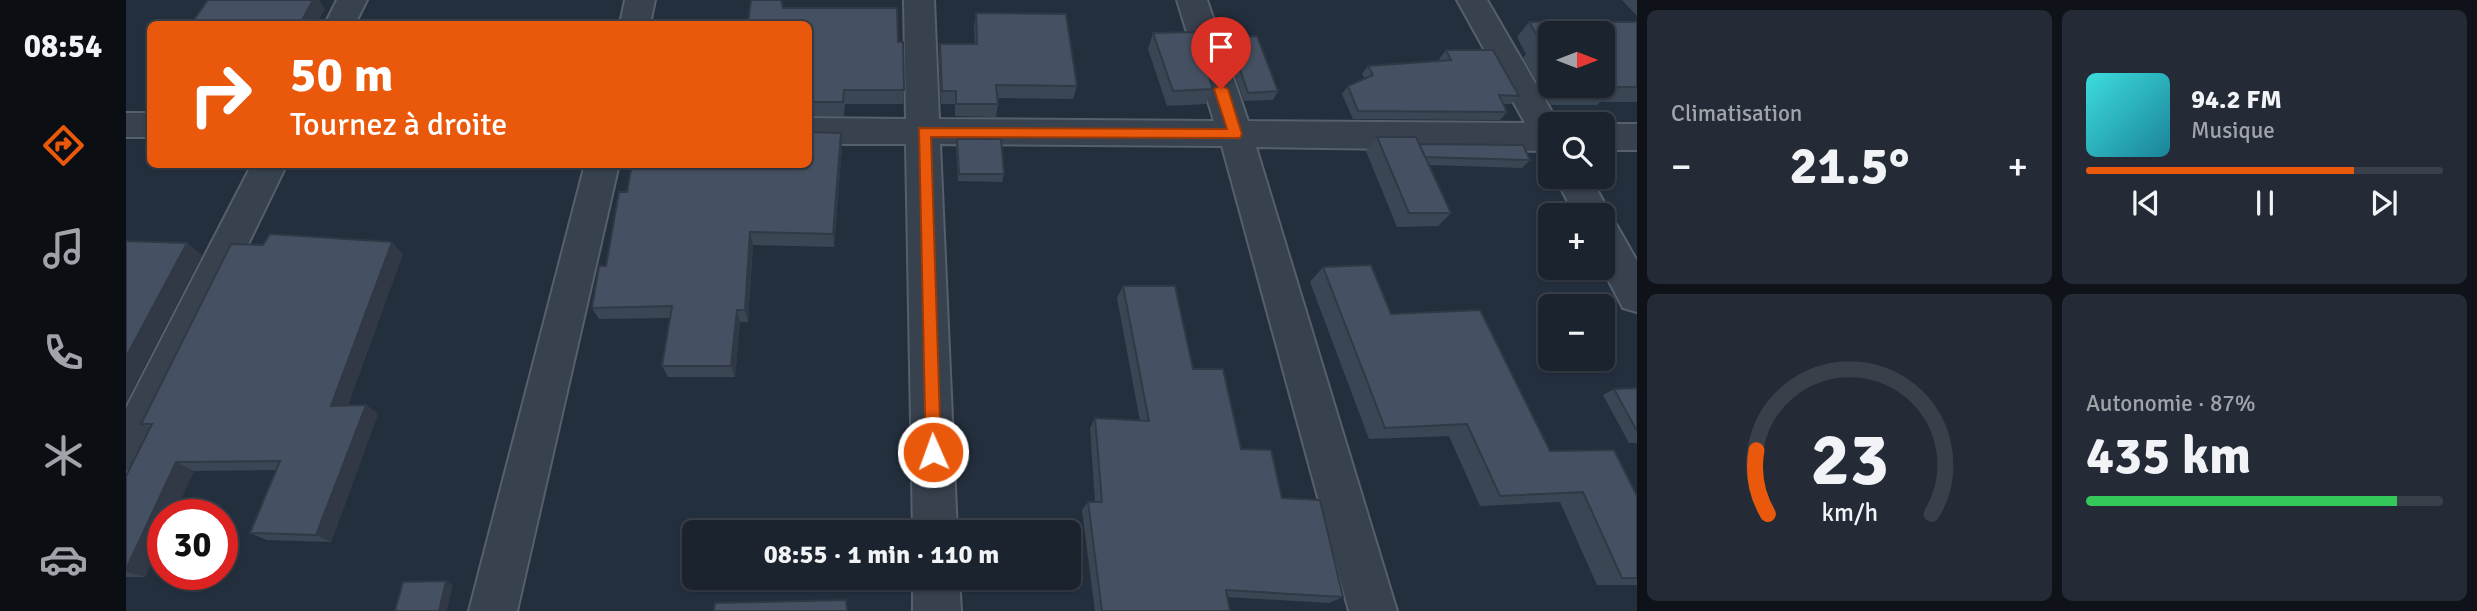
<!DOCTYPE html>
<html lang="fr">
<meta charset="utf-8">
<style>
body{margin:0;font-family:Signika,sans-serif;background:#242b36;color:#f1f3f6;height:100vh;display:flex;flex-direction:column;font-size:26px;white-space:nowrap}
*{box-sizing:border-box;margin:0}
p{font-size:23px;color:#a0a4aa}
.icon{flex:none;width:38px;height:38px;fill:none;stroke:currentColor;stroke-width:2;stroke-linecap:round;stroke-linejoin:round}
.map{position:relative;flex:1;overflow:hidden}
.sheet{display:flex;flex-direction:column;gap:10px;padding:10px;background:#0f1319;width:840px}
.sheet>*{flex:none}
.guide{position:absolute;left:21px;top:21px;width:665px;height:147px;border-radius:10px;box-shadow:0 2px 5px #0004,0 0 0 2px #39404a;background:#ea580c;color:#fff;overflow:hidden}
.needle{width:46px;rotate:90deg}
.fabs{position:absolute;left:1412px;top:21px;display:grid;gap:14px}
.fabs a{display:grid;place-items:center;width:77px;height:77px;border-radius:10px;background:#1b232e;box-shadow:0 2px 5px #0004,0 0 0 2px #39404a;font-size:35px}
.speed{position:absolute;left:21px;top:499px;display:flex;gap:14px;font-size:35px;font-weight:700;text-align:center}
.speed>*{display:grid;place-content:center;width:91px;height:91px;border-radius:50%;background:#1b232e;box-shadow:0 2px 5px #0004,0 0 0 2px #39404a;line-height:1}
.speed .limit{border:10px solid #d22;background:#fff;color:#111}
.pin{position:absolute;display:grid;place-items:center;width:60px;height:60px;color:#fff;margin:-72px -30px;border-radius:50% 50% 50% 0;rotate:-45deg;box-shadow:0 0 7px #0007}
.pin .icon{rotate:45deg}
.me{position:absolute;width:77px;margin:-38px;rotate:358deg;stroke-linejoin:round;filter:drop-shadow(0 0 5px #0008)}
.turn{display:flex;align-items:center;gap:24px;height:147px;padding:0 28px;font-size:32px}
.turn .icon{width:91px;height:91px;stroke-width:2.5}
.turn b{display:block;font-size:49px;line-height:60px}
.big{font-size:52px;font-weight:800;line-height:1.1}
.sheet .widget{flex:1;display:flex;flex-direction:column;justify-content:center;gap:10px;min-width:0;padding:0 24px;border-radius:10px;background:#242b36}
.sheet .dial{align-items:center;gap:0}
.dial svg{height:182px;overflow:visible;fill:none;stroke:#39404a;stroke-width:7;stroke-linecap:round;text-anchor:middle}
.dial text{fill:#f1f3f6;stroke:none}
.song{display:flex;align-items:center;gap:21px}
.cover{width:84px;height:84px;border-radius:10px;background:linear-gradient(135deg,hsl(180 70% 55%),hsl(190 70% 35%))}
.played{height:7px;border-radius:4px;background:linear-gradient(90deg,#ea580c 75%,#39404a 75%)}
.keys{display:flex;justify-content:space-around;direction:ltr}
.heat{display:flex;justify-content:space-between;align-items:center;font-size:38px;direction:ltr}
.charge{height:10px;border-radius:5px;background:linear-gradient(90deg,#34c759 87%,#39404a 0)}
.sheet .tiles{flex:1;display:grid;gap:10px;grid-template-columns:repeat(2,1fr)}
.trip{position:absolute;left:556px;top:520px;width:399px;height:70px;border-radius:10px;background:#1b232e;box-shadow:0 2px 5px #0004,0 0 0 2px #39404a;font-weight:800;line-height:70px;text-align:center}
main{display:flex;flex:1;min-height:0}
.dock{display:flex;flex-direction:column;width:126px;justify-content:space-around;align-items:center;background:#0b0e12;color:#a0a4aa}
.dock .icon{width:49px;height:49px}
.dock .active{color:#ea580c}
.dock b{font-size:32px;color:#f1f3f6}
.map>svg:first-child{display:block}
</style>
<main>
<nav class="dock">
<b>08:54</b>
<svg class="icon active" aria-label="directions" viewBox="0 0 24 24"><path d="M12 3l9 9-9 9-9-9zM9 14v-3h6M13 9l2 2-2 2"/></svg>
<svg class="icon" aria-label="music" viewBox="0 0 24 24"><path d="M9 18V5l10-2v13"/><circle cx="6" cy="18" r="3"/><circle cx="16" cy="16" r="3"/></svg>
<svg class="icon" aria-label="phone" viewBox="0 0 24 24"><path d="M5 4h4l2 5-3 2q2 4 5 5l2-3 5 2v4C11 20 4 13 5 4z"/></svg>
<svg class="icon" aria-label="climate" viewBox="0 0 24 24"><path d="M12 3v18M4 7l16 10M4 17L20 7"/></svg>
<svg class="icon" aria-label="car" viewBox="0 0 24 24"><path d="M5 17H2v-5l4-1 3-4h7l3 4 3 1v5h-3M9 17h6M6 11h13"/><circle cx="7" cy="17" r="2"/><circle cx="17" cy="17" r="2"/></svg>
</nav>
<div class="map">
<svg width="1511" height="611" viewBox="0 0 1511 611">
<rect width="100%" height="100%" fill="#242f3e"/>
<g fill="none" stroke-linecap="round" stroke-linejoin="round">
<!-- minor casing -->
<g stroke="#565f6c" stroke-width="4">
<path id="minor" d="M211,0h30l-12,24h-30z
M499,0h30l-5,24h-30z
M778,0h30l5,119 275,2 -37,-121h30l41,121 277,2 -68,-123h30l72,124h-9v27l-294,-4 141,464h-48l-127,-465 -282,-2 17,388h-44l-7,-388h-98v-26l98,1z
M0,113h24v24h-24z
M1477,124h34v26h-34z
M126,164h35l-146,301 -15,6v-63z
M459,164h34l-102,447h-48z
M1429,177h35l21,38 -3,6 8,3 21,37v51l-14,-4 -21,-40 1,-53h-28z
M787,578h46l2,33h-48z"/>
</g>
<!-- minor -->
<use href="#minor" fill="#38414e" fill-rule="evenodd"/>
</g>
<!-- wall -->
<path fill="#3b4654" fill-rule="evenodd" d="M1496,0h15v16z
M657,8l115,34 6,48 -1,14h-58l-1,12h-36v-92z
M850,13l101,73 -4,13 -75,-1v6l-2,13 -41,-1v-12h-14l-2,-47 1,-13h35l-1,-17z
M1403,22h108v80h-37l-3,3h-46l-28,-47 3,-4 -9,-17zM1424,33l53,53h-53z
M1027,33l60,56 -7,15 -39,2 -19,-57z
M1103,37l49,54 -5,9 -29,1 -19,-56z
M1320,50l73,46 -8,8h-8l4,8 -7,8 -147,-1 -11,-25 6,-8 17,-7 -3,-5 6,-8 73,-5 -2,-2z
M1251,137l42,7 111,16 -8,8 -93,-3 22,48 -13,13 -41,1 -31,-76z
M831,139l47,35 -2,8 -44,-1 -2,-34z
M716,147l-8,100 -81,-2 -5,77h-8l-5,55h-67l-6,-11 8,-48 -71,1 -7,-11 14,-42 21,-74z
M277,254l-55,151h18l12,9 -47,128 -64,-2 -17,-7 27,-63 -83,1 -20,43h-11v26l-18,37h-19v-101l24,-48 -9,-4z
M1197,267l68,47 159,137 87,45v89h-40l-37,-83 -80,4 -31,-70 -80,3 -59,-157z
M997,286l70,83 48,80 41,49 61,99 -14,6 -102,-6 3,14h-135l-13,-101 6,-8h7l-5,-74 5,-10 45,3 -23,-123z
M1511,388v55h-8l-26,-48 11,-6z"/>
<!-- shaded-wall -->
<path fill="#303945" d="M187,0h6l6,9 -8,15h-17z
M715,133l1,14 -8,100 -1,-13z
M624,232l3,13 -5,77 -3,-12z
M266,242l11,12 -59,161 -13,-9z
M61,243l15,12 -76,147v-45z
M611,310l3,12 -5,55 -4,-11z
M240,405l12,9 -47,128 -15,-7z
M50,462l18,9 -20,43h-11v26l-18,37 -19,-5v-3z
M320,581l7,4 -6,26h-8z"/>
<!-- building -->
<path fill="#455162" stroke="#303945" stroke-width="2" d="M82,0h105l-13,24h-109z
M625,0h30l2,8h114l1,34h5l1,48h-60l-1,12h-35v-78h-60z
M850,13l90,1 11,72 -81,-1 2,19h-42v-13h-14l-2,-47h37z
M1403,22h108v65h-27l2,4 -47,-1 -2,-4h40v-53h-53v33l-13,-24h4z
M1069,32l18,57 -40,2 -20,-58z
M1131,36l21,55 -30,2 -19,-56z
M1320,50h47l26,46 -20,-1 8,17 -149,-1 -10,-25 25,-11 -5,-9 83,-6z
M682,132l33,1 -8,101 -83,-2 -5,78h-8l-6,56h-69l10,-60 -80,2 7,-42h7l13,-74h8l5,-28h176z
M1251,137h39l35,76h-42z
M831,139h44l3,35h-45z
M1293,144l104,1 7,15 -105,-3z
M144,234l122,8 -61,164 35,-1 -50,130 -66,-2 30,-72 -104,1 -50,107v-93l26,-52h-11l90,-180 32,1z
M0,241l61,2 -61,114z
M1245,265l20,49 89,-4 70,141 64,-1 23,46v82h-15l-39,-86 -83,4 -33,-72 -82,4 -62,-161z
M997,286h52l18,83h30l18,80 30,1 11,48 38,2 23,97 -117,-7 4,21h-128l-14,-109h14l-7,-84 54,3z
M1511,388v43l-23,-42z
M320,581l-7,30h-44l8,-29z
M720,600l1,11h-133l1,-8z"/>
<!-- route -->
<path fill="#ea580c" stroke="#983908" stroke-width="2" d="M1095,85l7,4 14,45 -2,4 -309,-1 10,315 -2,6 -6,2 -7,-2 -7,-330 308,1 -13,-40z"/>
</svg>
<div class="fabs">
<a><svg class="needle" viewBox="-14 -14 28 28"><path d="M0-13l5 13h-10z" fill="#e53935"/><path d="M0 13l5-13h-10z" fill="#a0a4aa"/></svg></a>
<a><svg class="icon" aria-label="search" viewBox="0 0 24 24"><circle cx="10" cy="10" r="6"/><path d="M15 15l6 6"/></svg></a>
<a>+</a>
<a>−</a>
</div>
<div class="speed"><div class="limit">30</div></div>
<div class="pin" style="left:1095px;top:89px;background:#d93025"><svg class="icon" aria-label="arrive" viewBox="0 0 24 24"><path d="M6 21V4h12l-3 4 3 4H6"/></svg></div>
<svg class="me" style="left:807px;top:452px" viewBox="-20 -20 40 40"><circle r="17" fill="#ea580c" stroke="#fff" stroke-width="3"/><path d="M0-11L8 9 0 5-8 9z" fill="#fff"/></svg>
<div class="trip">08:55 · 1 min · 110 m</div>
<div class="guide">
<div class="turn"><svg class="icon" aria-label="right" viewBox="0 0 24 24"><path d="M7 20v-9h11M14 6l5 5-5 5"/></svg><div><b>50 m</b>Tournez à droite</div></div>
</div>
</div>
<section class="sheet">
<div class="tiles">
<div class="widget"><p>Climatisation</p>
<div class="heat"><a>−</a><b class="big">21.5°</b><a>+</a></div>
</div>
<div class="widget">
<div class="song"><i class="cover"></i><div><b>94.2 FM</b><p>Musique</p></div></div>
<div class="played"></div>
<div class="keys"><svg class="icon" aria-label="previous" viewBox="0 0 24 24"><path d="M18 5L8 12l10 7zM5 5v14"/></svg><svg class="icon" aria-label="pause" viewBox="0 0 24 24"><path d="M8 5v14M16 5v14"/></svg><svg class="icon" aria-label="next" viewBox="0 0 24 24"><path d="M6 5l10 7-10 7zM19 5v14"/></svg></div>
</div>
<div class="widget dial"><svg viewBox="0 0 100 80">
<path d="M14 69A42 42 0 1 1 86 69"/>
<path d="M14 69A42 42 0 0 1 9 41" stroke="#ea580c"/>
<text x="50" y="56" font-size="32" font-weight="700">23</text>
<text x="50" y="72" font-size="11">km/h</text>
</svg></div>
<div class="widget"><p>Autonomie · 87%</p><b class="big">435 km</b><div class="charge"></div></div>
</div>
</section>
</main>
